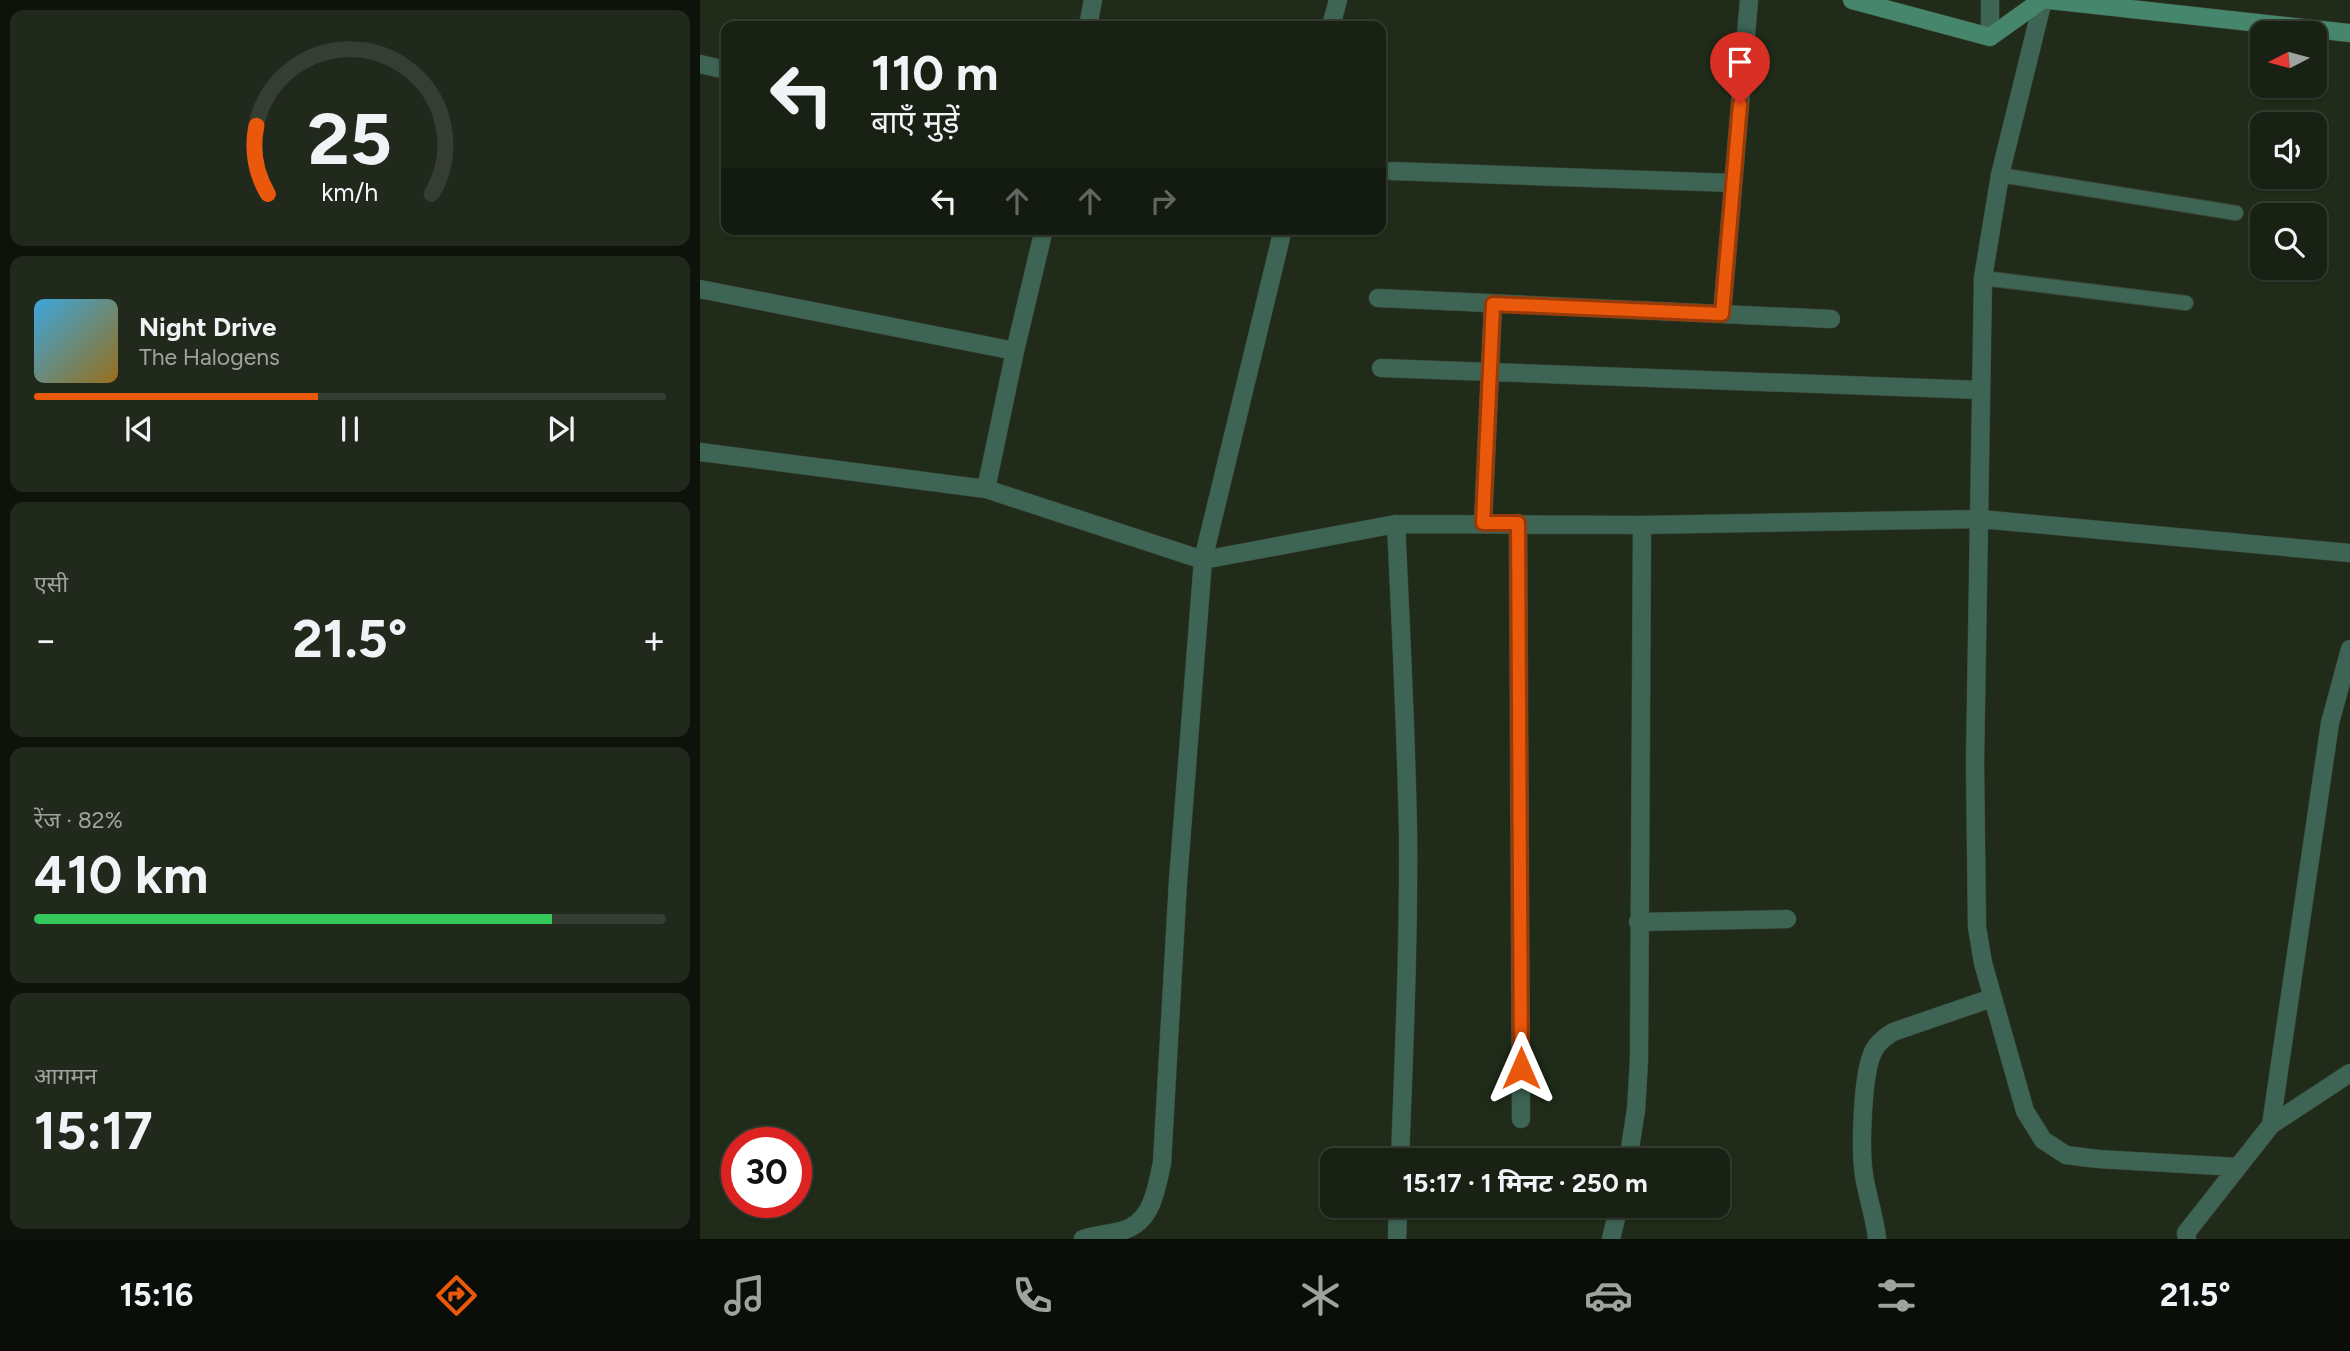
<!DOCTYPE html>
<html lang="hi">
<meta charset="utf-8">
<style>
body{margin:0;font-family:Figtree,"Noto Sans Devanagari",sans-serif;background:#21291c;color:#f1f3f6;height:100vh;display:flex;flex-direction:column;font-size:26px;white-space:nowrap}
*{box-sizing:border-box;margin:0}
p{font-size:23px;color:#9fa3a0}
.icon{flex:none;width:38px;height:38px;fill:none;stroke:currentColor;stroke-width:2;stroke-linecap:round;stroke-linejoin:round}
.map{position:relative;flex:1;overflow:hidden}
.drawer{display:flex;flex-direction:column;gap:10px;padding:10px;background:#0d120a;width:700px}
.drawer>*{flex:none}
.hud{position:absolute;left:21px;top:21px;width:665px;height:214px;border-radius:14px;box-shadow:0 2px 5px #0004,0 0 0 2px #363e33;background:#182113;color:#f1f3f6;overflow:hidden}
.needle{width:46px;rotate:264deg}
.buttons{position:absolute;left:1550px;top:21px;display:grid;gap:14px}
.buttons a{display:grid;place-items:center;width:77px;height:77px;border-radius:14px;background:#182113;box-shadow:0 2px 5px #0004,0 0 0 2px #363e33;font-size:35px}
.speed{position:absolute;left:21px;top:1127px;display:flex;gap:14px;font-size:35px;font-weight:700;text-align:center}
.speed>*{display:grid;place-content:center;width:91px;height:91px;border-radius:50%;background:#182113;box-shadow:0 2px 5px #0004,0 0 0 2px #363e33;line-height:1}
.speed .limit{border:10px solid #d22;background:#fff;color:#111}
.pin{position:absolute;display:grid;place-items:center;width:60px;height:60px;color:#fff;margin:-72px -30px;border-radius:50% 50% 50% 0;rotate:-45deg;box-shadow:0 0 7px #0007}
.pin .icon{rotate:45deg}
.me{position:absolute;width:77px;margin:-38px;rotate:0deg;stroke-linejoin:round;filter:drop-shadow(0 0 5px #0008)}
.turn{display:flex;align-items:center;gap:24px;height:147px;padding:0 35px;font-size:32px}
.turn .icon{width:91px;height:91px;stroke-width:2.5}
.turn b{display:block;font-size:49px;line-height:60px}
.lanes{display:flex;align-items:center;height:66px;padding:0 35px;background:#0003;justify-content:center;gap:35px;direction:ltr}
.lanes .off{opacity:.35}
.big{font-size:52px;font-weight:700;line-height:1.1}
.drawer .tile{flex:1;display:flex;flex-direction:column;justify-content:center;gap:10px;min-width:0;padding:0 24px;border-radius:14px;background:#21291c}
.drawer .dial{align-items:center;gap:0}
.dial svg{height:182px;overflow:visible;fill:none;stroke:#363e33;stroke-width:7;stroke-linecap:round;text-anchor:middle}
.dial text{fill:#f1f3f6;stroke:none}
.song{display:flex;align-items:center;gap:21px}
.cover{width:84px;height:84px;border-radius:10px;background:linear-gradient(135deg,hsl(200 70% 55%),hsl(40 70% 35%))}
.played{height:7px;border-radius:4px;background:linear-gradient(90deg,#ea580c 45%,#363e33 45%)}
.keys{display:flex;justify-content:space-around;direction:ltr}
.heat{display:flex;justify-content:space-between;align-items:center;font-size:38px;direction:ltr}
.charge{height:10px;border-radius:5px;background:linear-gradient(90deg,#34c759 82%,#363e33 0)}
.trip{position:absolute;left:620px;top:1148px;width:410px;height:70px;border-radius:14px;background:#182113;box-shadow:0 2px 5px #0004,0 0 0 2px #363e33;font-weight:700;line-height:70px;text-align:center}
.dock{display:flex;height:112px;justify-content:space-around;align-items:center;background:#0a0d08;color:#9fa3a0}
.dock .icon{width:49px;height:49px}
.dock .selected{color:#ea580c}
.dock b{font-size:32px;color:#f1f3f6}
main{display:flex;flex:1;min-height:0}
.map>svg:first-child{display:block}
</style>
<main>
<section class="drawer">
<div class="tile dial"><svg viewBox="0 0 100 80">
<path d="M14 69A42 42 0 1 1 86 69"/>
<path d="M14 69A42 42 0 0 1 9 39" stroke="#ea580c"/>
<text x="50" y="56" font-size="32" font-weight="700">25</text>
<text x="50" y="72" font-size="11">km/h</text>
</svg></div>
<div class="tile">
<div class="song"><i class="cover"></i><div><b>Night Drive</b><p>The Halogens</p></div></div>
<div class="played"></div>
<div class="keys"><svg class="icon" aria-label="previous" viewBox="0 0 24 24"><path d="M18 5L8 12l10 7zM5 5v14"/></svg><svg class="icon" aria-label="pause" viewBox="0 0 24 24"><path d="M8 5v14M16 5v14"/></svg><svg class="icon" aria-label="next" viewBox="0 0 24 24"><path d="M6 5l10 7-10 7zM19 5v14"/></svg></div>
</div>
<div class="tile"><p>एसी</p>
<div class="heat"><a>−</a><b class="big">21.5°</b><a>+</a></div>
</div>
<div class="tile"><p>रेंज · 82%</p><b class="big">410 km</b><div class="charge"></div></div>
<div class="tile"><p>आगमन</p><b class="big">15:17</b></div>
</section>
<div class="map">
<svg width="1650" height="1239" viewBox="0 0 1650 1239">
<rect width="100%" height="100%" fill="#202c19"/>
<g fill="none" stroke-linecap="round" stroke-linejoin="round">
<!-- lane casing -->
<g stroke="#3c4836" stroke-width="16">
<path id="lane" d="M1300,175l236,38
M1283,278l203,25"/>
</g>
<!-- street casing -->
<g stroke="#3c4836" stroke-width="19">
<path id="street" d="M1343,0l-43,175 -17,103 -8,485 2,164 6,36 42,148 18,29 23,15 32,4 139,8
M388,26l5,-26
M631,26l7,-26
M1290,37v-37
M0,64l26,6
M692,171l341,12
M0,289l315,62
M678,298l453,21
M1022,314l27,-314
M681,368l599,22
M0,452l286,37 217,71 193,-36 246,1 338,-6 370,34
M286,489l29,-138 29,-122
M783,523l10,-219
M818,523l3,596
M696,524c5,102 10,205 12,307 1,110 -4,220 -8,329
M938,922l149,-3
M1571,1125l59,-402 20,-74
M928,1160l8,-50 3,-50 3,-535
M383,1239c12,-4 25,-5 38,-8 32,-8 35,-42 41,-68l16,-282 25,-321 80,-331
M697,1239l1,-33
M911,1239l8,-33
M1177,1239c-2,-22 -10,-43 -13,-64 -4,-24 -2,-104 10,-125 4,-8 11,-13 19,-18l99,-34
M1487,1239l-1,-6 85,-108 79,-52"/>
</g>
<!-- secondary casing -->
<g stroke="#3c4836" stroke-width="19">
<path id="secondary" d="M1152,0l138,37 52,-37
M1349,0l301,33"/>
</g>
<!-- lane -->
<use href="#lane" stroke="#3d6454" stroke-width="14"/>
<!-- street -->
<use href="#street" stroke="#3d6454" stroke-width="18"/>
<!-- secondary -->
<use href="#secondary" stroke="#45866c" stroke-width="18"/>
</g>
<g fill="none" stroke-linecap="round" stroke-linejoin="round">
<!-- route casing -->
<g stroke="#983908" stroke-width="18">
<path id="route" d="M821,1068l-3,-545h-35l10,-219 229,10 18,-210"/>
</g>
<!-- route -->
<use href="#route" stroke="#ea580c" stroke-width="12"/>
</g>
</svg>
<div class="buttons">
<a><svg class="needle" viewBox="-14 -14 28 28"><path d="M0-13l5 13h-10z" fill="#e53935"/><path d="M0 13l5-13h-10z" fill="#9fa3a0"/></svg></a>
<a><svg class="icon" aria-label="sound" viewBox="0 0 24 24"><path d="M4 9h4l5-4v14l-5-4H4zM17 9q2 3 0 6"/></svg></a>
<a><svg class="icon" aria-label="search" viewBox="0 0 24 24"><circle cx="10" cy="10" r="6"/><path d="M15 15l6 6"/></svg></a>
</div>
<div class="speed"><div class="limit">30</div></div>
<div class="pin" style="left:1040px;top:104px;background:#d93025"><svg class="icon" aria-label="arrive" viewBox="0 0 24 24"><path d="M6 21V4h12l-3 4 3 4H6"/></svg></div>
<svg class="me" style="left:821px;top:1068px" viewBox="-20 -20 40 40"><path d="M0-17L14 15 0 8-14 15z" fill="#ea580c" stroke="#fff" stroke-width="4"/></svg>
<div class="trip">15:17 · 1 मिनट · 250 m</div>
<div class="hud">
<div class="turn"><svg class="icon" aria-label="left" viewBox="0 0 24 24"><path d="M17 20v-9H6M10 6l-5 5 5 5"/></svg><div><b>110 m</b>बाएँ मुड़ें</div></div>
<div class="lanes"><svg class="icon" aria-label="left" viewBox="0 0 24 24"><path d="M17 20v-9H6M10 6l-5 5 5 5"/></svg><svg class="icon off" aria-label="ahead" viewBox="0 0 24 24"><path d="M12 20V5M6 11l6-6 6 6"/></svg><svg class="icon off" aria-label="ahead" viewBox="0 0 24 24"><path d="M12 20V5M6 11l6-6 6 6"/></svg><svg class="icon off" aria-label="right" viewBox="0 0 24 24"><path d="M7 20v-9h11M14 6l5 5-5 5"/></svg></div>
</div>
</div>
</main>
<nav class="dock">
<b>15:16</b>
<svg class="icon selected" aria-label="directions" viewBox="0 0 24 24"><path d="M12 3l9 9-9 9-9-9zM9 14v-3h6M13 9l2 2-2 2"/></svg>
<svg class="icon" aria-label="music" viewBox="0 0 24 24"><path d="M9 18V5l10-2v13"/><circle cx="6" cy="18" r="3"/><circle cx="16" cy="16" r="3"/></svg>
<svg class="icon" aria-label="phone" viewBox="0 0 24 24"><path d="M5 4h4l2 5-3 2q2 4 5 5l2-3 5 2v4C11 20 4 13 5 4z"/></svg>
<svg class="icon" aria-label="climate" viewBox="0 0 24 24"><path d="M12 3v18M4 7l16 10M4 17L20 7"/></svg>
<svg class="icon" aria-label="car" viewBox="0 0 24 24"><path d="M5 17H2v-5l4-1 3-4h7l3 4 3 1v5h-3M9 17h6M6 11h13"/><circle cx="7" cy="17" r="2"/><circle cx="17" cy="17" r="2"/></svg>
<svg class="icon" aria-label="filters" viewBox="0 0 24 24"><path d="M4 7h16M4 17h16"/><circle cx="9" cy="7" r="2"/><circle cx="15" cy="17" r="2"/></svg>
<b>21.5°</b>
</nav>
